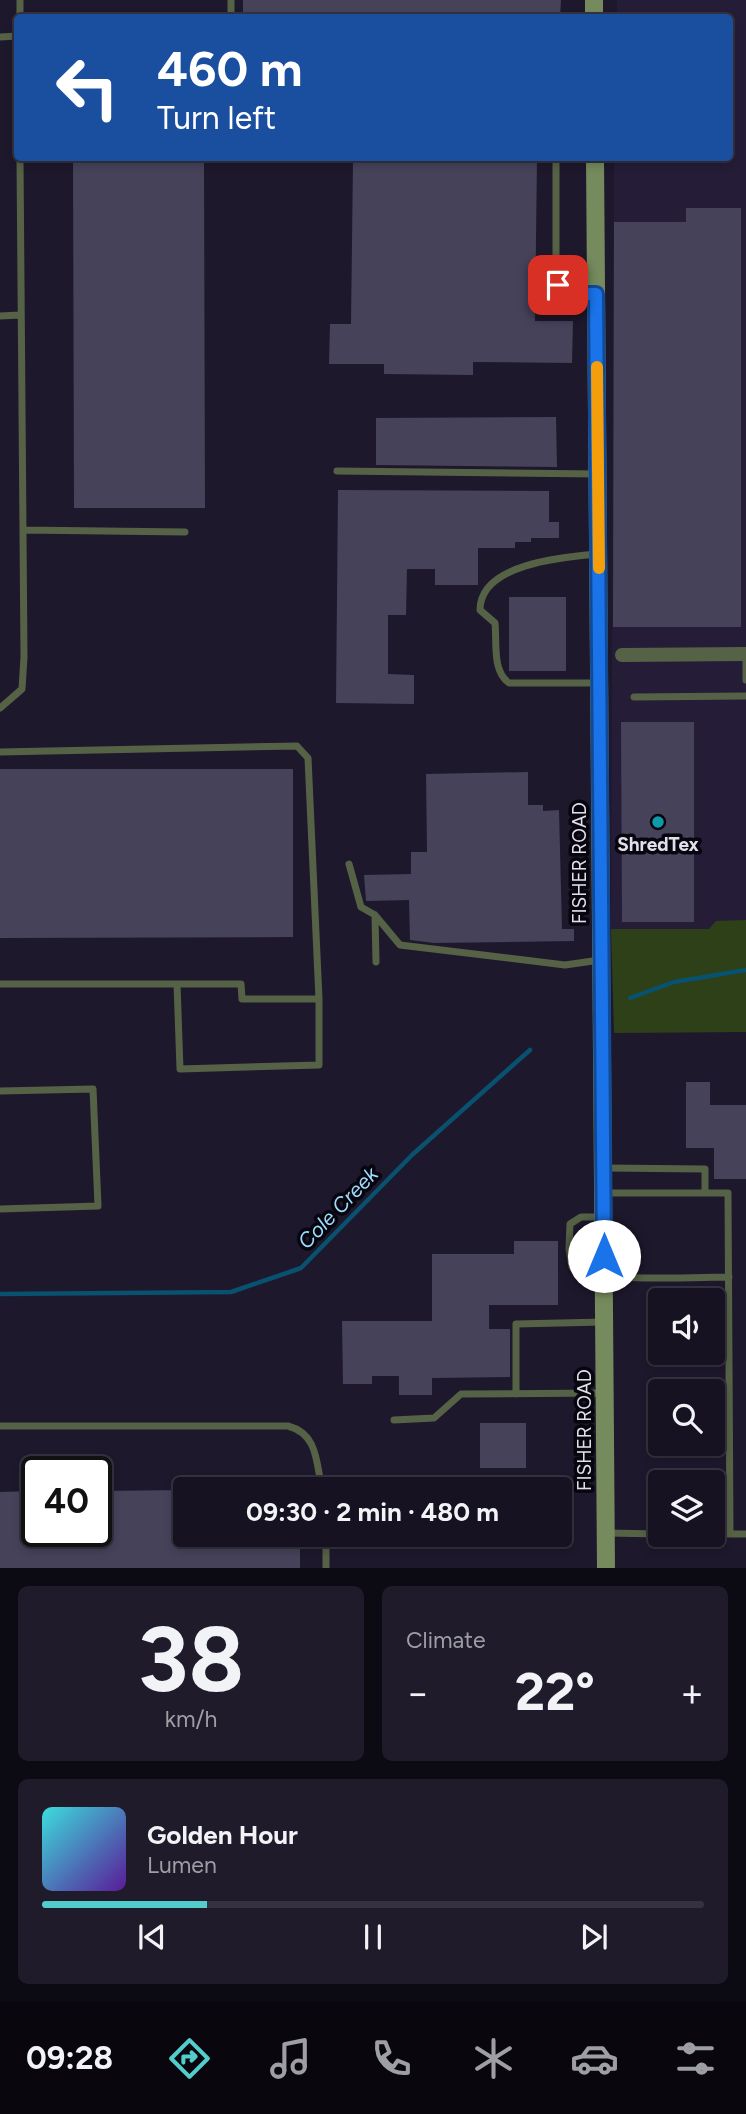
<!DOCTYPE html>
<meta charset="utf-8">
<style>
body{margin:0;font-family:Figtree,sans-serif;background:#1f1b2a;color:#f1f3f6;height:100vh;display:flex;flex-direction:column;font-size:26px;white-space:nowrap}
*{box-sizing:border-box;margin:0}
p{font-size:23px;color:#9e9ea5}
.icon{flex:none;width:38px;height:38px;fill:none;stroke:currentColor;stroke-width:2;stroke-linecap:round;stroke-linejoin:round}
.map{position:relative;height:1568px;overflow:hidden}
.drawer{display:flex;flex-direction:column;gap:18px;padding:18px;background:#0c0a12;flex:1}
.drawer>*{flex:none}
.banner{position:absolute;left:14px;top:14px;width:719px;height:147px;border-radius:7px;box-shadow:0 4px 10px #0003,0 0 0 2px #35323f;background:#1a4fa0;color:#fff;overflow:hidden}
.buttons{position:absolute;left:648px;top:1288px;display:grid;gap:14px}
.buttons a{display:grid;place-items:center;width:77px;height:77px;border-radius:7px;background:#161221;box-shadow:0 4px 10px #0003,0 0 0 2px #35323f;font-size:35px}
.speed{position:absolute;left:21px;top:1456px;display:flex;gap:14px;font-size:35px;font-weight:700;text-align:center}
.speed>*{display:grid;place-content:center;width:91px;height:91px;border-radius:50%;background:#161221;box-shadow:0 4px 10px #0003,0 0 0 2px #35323f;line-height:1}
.speed .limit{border:4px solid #111;border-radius:10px;background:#fff;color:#111}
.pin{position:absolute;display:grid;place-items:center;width:60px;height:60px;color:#fff;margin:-30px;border-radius:14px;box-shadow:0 4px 10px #0006}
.me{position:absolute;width:77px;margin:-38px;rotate:0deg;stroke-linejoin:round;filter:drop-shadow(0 0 5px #0008)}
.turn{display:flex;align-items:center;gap:24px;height:147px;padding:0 28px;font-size:32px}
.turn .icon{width:91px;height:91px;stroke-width:2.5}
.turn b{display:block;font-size:49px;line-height:60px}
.big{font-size:52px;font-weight:700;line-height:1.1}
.drawer .tile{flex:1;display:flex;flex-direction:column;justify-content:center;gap:10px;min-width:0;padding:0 24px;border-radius:10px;background:#1f1b2a}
.drawer .dial{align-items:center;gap:0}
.dial b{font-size:91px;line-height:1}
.song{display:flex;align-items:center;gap:21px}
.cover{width:84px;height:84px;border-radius:10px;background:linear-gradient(135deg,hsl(180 70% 55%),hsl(270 70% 35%))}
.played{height:7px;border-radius:4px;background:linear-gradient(90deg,#53cdcb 25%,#35323f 25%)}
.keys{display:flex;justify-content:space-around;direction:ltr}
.heat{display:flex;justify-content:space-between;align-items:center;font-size:38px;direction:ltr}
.drawer .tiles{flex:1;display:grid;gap:18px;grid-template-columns:1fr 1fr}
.tile:last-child{grid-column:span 2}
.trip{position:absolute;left:173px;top:1477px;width:399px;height:70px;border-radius:7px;background:#161221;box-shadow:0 4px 10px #0003,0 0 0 2px #35323f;font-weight:700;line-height:70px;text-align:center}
.tabs{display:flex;height:112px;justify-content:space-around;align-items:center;background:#09070d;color:#9e9ea5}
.tabs .icon{width:49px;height:49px}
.tabs .active{color:#53cdcb}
.tabs b{font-size:32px;color:#f1f3f6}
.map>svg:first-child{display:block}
</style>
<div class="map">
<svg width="746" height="1568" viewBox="0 0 746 1568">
<rect width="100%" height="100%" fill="#1e182c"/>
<!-- built -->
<path fill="#251d38" d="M617,0h129v1032l-132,1 -3,-104 3,-771h116v-140l-113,-1z"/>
<!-- green -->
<path fill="#2d4017" d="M746,920v112l-132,1 -3,-104h98l7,-8z"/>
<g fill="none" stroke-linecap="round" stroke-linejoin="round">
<!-- stream -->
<path stroke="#08516f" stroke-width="4.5" d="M630,998l44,-16 72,-12
M0,1294l231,-2 70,-24 111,-113 118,-105"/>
</g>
<!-- building -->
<path fill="#45425a" d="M243,0h318l-1,18h-317z
M73,158h131l1,350h-131z
M355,158h182l-2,163h38l-1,42 -99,-1v13l-89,-1v-10h-55l1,-40h21l2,-164z
M686,208h55v419h-128l1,-405h72z
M556,417l1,50 -181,-2v-47z
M338,490l211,1v31h10v16h-28v4h-16v6h-37v37h-43v-16h-28l-1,46h-18v59l26,1v29l-78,-1z
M509,597h57v74h-57z
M621,722h73v200h-72z
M0,769h293v168l-293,1z
M528,772v33h15v6l16,-1 3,119h12v12l-140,2 -24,-3 -1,-40 -43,1 -2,-26 47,-1v-22h16l-1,-78z
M686,1082h24v23h36v74h-32v-31h-28z
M514,1241h44v64h-69v24h21v48l-78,1v17h-33v-19h-27v8h-29l-1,-63h90v-67h82z
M480,1423h46v45h-46z
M270,1477h30v12h-30z
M186,1490v45h114v33h-300v-76l37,-1v40h59v-40z"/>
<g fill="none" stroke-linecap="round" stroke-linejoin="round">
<!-- lane -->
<path stroke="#556246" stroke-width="7" d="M231,0v18
M20,18v-18
M0,37l18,-1
M556,158v110l2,17 12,9h26
M0,316l20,-1
M337,471l260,3
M23,530l162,2
M598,554c-35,3 -118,10 -118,56l15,13c2,20 -3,48 14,60h90
M746,654v26
M634,697l112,-1
M0,708l22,-19 2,-32 -4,-499
M0,752l297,-6 11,12 11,241
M349,864l12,43 14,8 1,47
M375,915l25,30 165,20 35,-5
M0,984h241l1,15h77v66l-139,4 -3,-85
M0,1091l93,-2 5,117 -98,3
M605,1168l100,1v24
M604,1193h124l2,341
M604,1217h-23l-11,7 -1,25 3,18c27,16 121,10 157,10
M516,1394v-70l88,-2
M394,1420l40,-2 27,-24 143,-1
M0,1426h288c30,8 28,36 34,63
M606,1533l54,1
M712,1534h34
M326,1568v-33"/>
<!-- street -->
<path stroke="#556246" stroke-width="14" d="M622,655l124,-1"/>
<!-- secondary -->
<path stroke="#758a5d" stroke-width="18" d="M594,0v18
M595,158l11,1410"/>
</g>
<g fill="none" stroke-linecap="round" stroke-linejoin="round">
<!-- route casing -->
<g stroke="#114b97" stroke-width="18">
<path id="route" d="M558,285l12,9h26l8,962"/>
</g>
<!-- route -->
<use href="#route" stroke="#1a73e8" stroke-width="12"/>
<!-- slow -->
<path stroke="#f59e0b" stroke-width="12" d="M597,367l2,201"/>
</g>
<!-- markers -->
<circle fill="#0f9aa8" stroke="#07050d" stroke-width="2.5" cx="658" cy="822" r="7"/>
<g text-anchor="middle" stroke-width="7" stroke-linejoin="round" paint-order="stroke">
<!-- poi labels -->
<g font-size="19" font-weight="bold" fill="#e2dfed" stroke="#07050d">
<text x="658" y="851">ShredTex</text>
</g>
<!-- street labels -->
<g font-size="19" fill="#e2dfed" stroke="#07050d">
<text transform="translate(579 863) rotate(-90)" y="7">FISHER ROAD</text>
<text transform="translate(584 1430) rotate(-90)" y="7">FISHER ROAD</text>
</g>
<!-- water labels -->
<g font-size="21" font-style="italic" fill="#9edcff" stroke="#07050d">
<text transform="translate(338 1208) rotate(-46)" y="7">Cole Creek</text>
</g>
</g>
</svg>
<div class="buttons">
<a><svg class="icon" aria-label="sound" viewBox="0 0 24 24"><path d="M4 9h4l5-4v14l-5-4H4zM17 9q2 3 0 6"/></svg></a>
<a><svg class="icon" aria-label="search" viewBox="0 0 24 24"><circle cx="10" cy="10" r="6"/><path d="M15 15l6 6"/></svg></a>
<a><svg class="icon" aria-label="layers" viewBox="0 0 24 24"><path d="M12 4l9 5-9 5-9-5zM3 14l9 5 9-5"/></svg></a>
</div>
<div class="speed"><div class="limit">40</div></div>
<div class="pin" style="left:558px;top:285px;background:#d93025"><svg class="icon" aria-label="arrive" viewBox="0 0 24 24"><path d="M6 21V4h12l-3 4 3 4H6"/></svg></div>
<svg class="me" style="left:604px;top:1256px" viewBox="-20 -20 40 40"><circle r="19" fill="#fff"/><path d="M0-13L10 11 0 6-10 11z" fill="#1a73e8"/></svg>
<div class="trip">09:30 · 2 min · 480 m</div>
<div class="banner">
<div class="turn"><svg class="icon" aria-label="left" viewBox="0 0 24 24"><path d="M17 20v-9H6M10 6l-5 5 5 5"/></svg><div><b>460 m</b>Turn left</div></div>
</div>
</div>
<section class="drawer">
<div class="tiles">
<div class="tile dial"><b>38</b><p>km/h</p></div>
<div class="tile"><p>Climate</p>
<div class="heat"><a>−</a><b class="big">22°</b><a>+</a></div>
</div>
<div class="tile">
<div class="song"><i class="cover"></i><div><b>Golden Hour</b><p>Lumen</p></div></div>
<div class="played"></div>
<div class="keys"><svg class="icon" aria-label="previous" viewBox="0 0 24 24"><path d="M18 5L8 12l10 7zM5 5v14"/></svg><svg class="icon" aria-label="pause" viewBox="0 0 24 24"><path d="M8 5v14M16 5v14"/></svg><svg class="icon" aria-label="next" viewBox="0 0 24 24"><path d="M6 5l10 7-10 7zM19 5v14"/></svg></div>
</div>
</div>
</section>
<nav class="tabs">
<b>09:28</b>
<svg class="icon active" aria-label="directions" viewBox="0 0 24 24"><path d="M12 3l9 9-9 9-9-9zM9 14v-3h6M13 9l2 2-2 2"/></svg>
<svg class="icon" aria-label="music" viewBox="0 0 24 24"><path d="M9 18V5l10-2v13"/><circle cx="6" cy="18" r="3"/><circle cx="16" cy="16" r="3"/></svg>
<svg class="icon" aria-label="phone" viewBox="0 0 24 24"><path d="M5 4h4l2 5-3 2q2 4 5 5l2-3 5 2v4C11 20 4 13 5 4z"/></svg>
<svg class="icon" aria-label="climate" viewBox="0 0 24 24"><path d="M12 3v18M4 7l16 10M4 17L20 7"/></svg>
<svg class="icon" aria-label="car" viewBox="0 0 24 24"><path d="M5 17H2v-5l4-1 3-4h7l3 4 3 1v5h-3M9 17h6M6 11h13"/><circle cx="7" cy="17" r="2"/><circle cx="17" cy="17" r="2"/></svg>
<svg class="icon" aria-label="filters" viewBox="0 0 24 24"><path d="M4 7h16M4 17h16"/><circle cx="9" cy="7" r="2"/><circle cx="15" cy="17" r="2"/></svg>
</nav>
